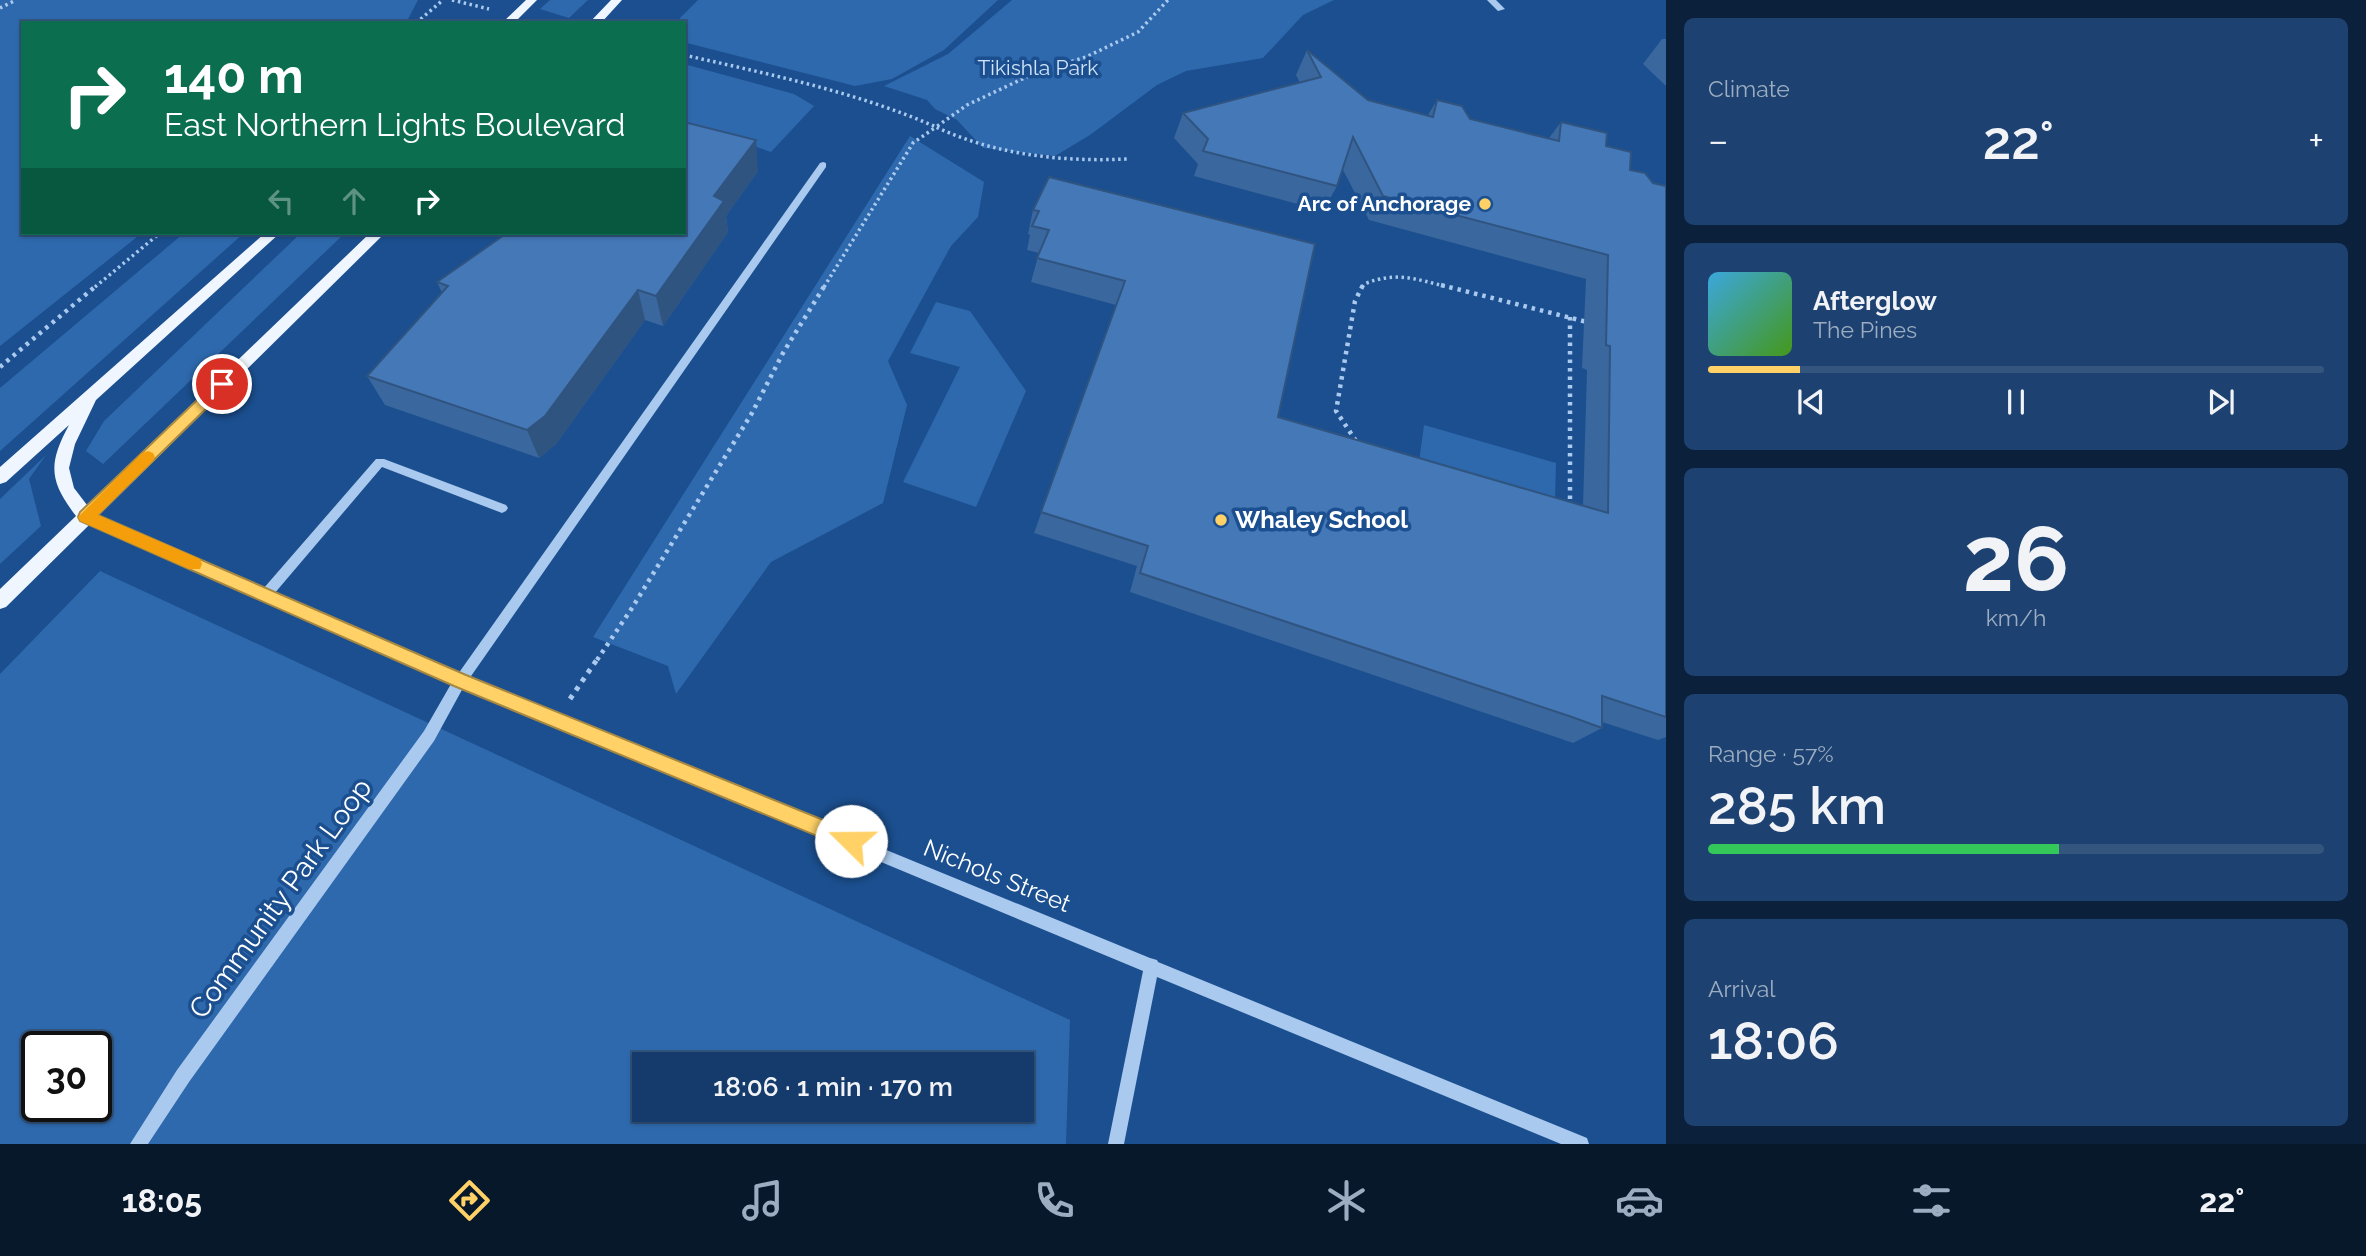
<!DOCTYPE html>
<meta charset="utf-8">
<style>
body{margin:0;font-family:Raleway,sans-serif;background:#1d4271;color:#f1f3f6;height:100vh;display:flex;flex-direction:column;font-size:26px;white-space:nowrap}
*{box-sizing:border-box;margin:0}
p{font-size:23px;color:#9dadc1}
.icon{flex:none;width:38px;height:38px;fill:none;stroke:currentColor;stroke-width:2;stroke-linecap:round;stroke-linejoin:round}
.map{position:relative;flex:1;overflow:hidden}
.drawer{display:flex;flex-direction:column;gap:18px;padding:18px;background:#0b203b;width:700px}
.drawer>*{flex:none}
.hud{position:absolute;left:21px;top:21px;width:665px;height:214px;border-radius:0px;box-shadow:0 2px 5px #0004,0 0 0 2px #33557e;background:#0b6e4f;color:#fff;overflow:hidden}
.speed{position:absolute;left:21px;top:1031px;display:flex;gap:14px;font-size:35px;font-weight:700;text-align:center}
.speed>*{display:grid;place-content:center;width:91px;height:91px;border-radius:50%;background:#143b6b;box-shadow:0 2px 5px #0004,0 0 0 2px #33557e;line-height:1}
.speed .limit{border:4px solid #111;border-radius:10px;background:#fff;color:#111}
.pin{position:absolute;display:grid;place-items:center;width:60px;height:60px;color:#fff;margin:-30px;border:4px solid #fff;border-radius:50%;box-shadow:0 2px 7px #0007}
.me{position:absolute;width:77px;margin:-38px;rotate:292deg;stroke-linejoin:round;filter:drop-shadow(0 0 5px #0008)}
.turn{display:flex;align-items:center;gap:24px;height:147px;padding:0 28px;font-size:32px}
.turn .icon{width:91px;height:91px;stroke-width:2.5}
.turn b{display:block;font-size:49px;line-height:60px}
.lanes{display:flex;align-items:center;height:66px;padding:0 28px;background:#0003;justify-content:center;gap:35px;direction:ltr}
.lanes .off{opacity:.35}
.big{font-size:52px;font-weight:600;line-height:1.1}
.drawer .widget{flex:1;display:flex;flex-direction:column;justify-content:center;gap:10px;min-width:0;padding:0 24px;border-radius:10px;background:#1d4271}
.drawer .dial{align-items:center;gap:0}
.dial b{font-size:91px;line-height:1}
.song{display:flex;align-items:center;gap:21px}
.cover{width:84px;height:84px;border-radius:10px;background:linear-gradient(135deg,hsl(200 70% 55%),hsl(100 70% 35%))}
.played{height:7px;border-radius:4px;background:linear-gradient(90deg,#ffd166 15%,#33557e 15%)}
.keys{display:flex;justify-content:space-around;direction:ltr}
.heat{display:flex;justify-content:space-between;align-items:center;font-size:38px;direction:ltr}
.charge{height:10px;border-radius:5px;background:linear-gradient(90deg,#34c759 57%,#33557e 0)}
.trip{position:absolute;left:632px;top:1052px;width:402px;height:70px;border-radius:0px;background:#143b6b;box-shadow:0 2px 5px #0004,0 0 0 2px #33557e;font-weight:600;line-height:70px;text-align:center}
.tabs{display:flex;height:112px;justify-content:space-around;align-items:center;background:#08182b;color:#9dadc1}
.tabs .icon{width:49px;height:49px}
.tabs .on{color:#ffd166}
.tabs b{font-size:32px;color:#f1f3f6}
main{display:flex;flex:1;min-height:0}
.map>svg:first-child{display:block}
</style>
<main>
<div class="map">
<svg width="1666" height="1144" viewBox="0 0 1666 1144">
<rect width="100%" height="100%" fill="#1b4f8f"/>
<!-- green -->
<path fill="#2e69ad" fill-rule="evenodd" d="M0,0h418l-12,23h-383v210h119l-142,113z
M550,0h38l-19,18 -29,-9z
M698,0h300l-54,50 -52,29 -37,7 -168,-43 -3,-20h-3l-1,-5z
M1012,0h322l-31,15 -40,43 -77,13 -29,14 -67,50 -35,21 -72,-8 -26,-28 -22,-11 -8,-9 -43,-14 64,-32z
M684,64l110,30 20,12 -43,46 -87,-30z
M910,136l74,46 -6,35 -27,29 -63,115 19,44 -24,98 -112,59 -95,132 -8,-28 -75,-29z
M184,233h60l-244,218v-63z
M301,233h44l-242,231 -17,-13 18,-30z
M936,302l34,9 56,80 -50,116 -73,-25 57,-115 -50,-14z
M1424,425l132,38 -1,39 -136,-40z
M46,455l-17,24 12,47 -41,38v-65z
M100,571l970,449 -4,124h-1066v-470zM37,1046h59v60h-59zM644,1064h378v46h-378z"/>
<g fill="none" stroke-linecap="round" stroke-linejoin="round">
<!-- path-far2 -->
<path stroke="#a9c9ee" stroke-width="3.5" stroke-dasharray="2.5 3.5" stroke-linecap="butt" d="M452,0l37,9
M0,8l16,-8
M416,23l27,-23
M684,55c84,19 173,37 252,72l31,-22 68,-32 51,-16 52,-25 30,-32
M95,287l65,-54
M824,287l89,-144 23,-16c60,28 126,35 192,32
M1362,287l2,-3c33,-13 51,-5 84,3"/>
<!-- path-far1 -->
<path stroke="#a9c9ee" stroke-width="4.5" stroke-dasharray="3.5 5" stroke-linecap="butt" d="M1441,285l146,37
M1570,317v189
M0,367l97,-82
M1356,441l-20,-30 19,-110 8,-16
M597,660l35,-52 120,-195 31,-60 42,-68"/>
<!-- path -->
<path stroke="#a9c9ee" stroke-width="5" stroke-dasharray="4.5 6" stroke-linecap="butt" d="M570,699l28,-41"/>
<!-- minor -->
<path fill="#a9c9ee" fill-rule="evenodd" d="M1487,0h9l9,9 -7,2z
M823,162l3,1v4l-357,512 681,279 7,2 1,2 429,176 2,6h-28l-404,-167 -33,167h-16l35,-173 -680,-283 -29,53 -245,341 -41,62h-18l47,-74 247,-339 27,-47 -369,-164 -2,-3 2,-3h8l173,75 113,-130h8l122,46 2,3 -2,3 -4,2 -120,-46 -108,127 184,80 362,-511z"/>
<!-- major -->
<path fill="#f0f6ff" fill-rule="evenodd" d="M526,0h11l-23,23h-12z
M611,0h11l-21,23h-12z
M265,233h15l-184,167 -21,44 -6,24 5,20 13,17 283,-272h15l-379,374 -6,2v-20l76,-73c-27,-35 -28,-52 -7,-91l-63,57 -6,2v-17z"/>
</g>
<!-- wall -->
<path fill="#3a679d" d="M1662,39h4v47l-23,-22z
M1307,50l61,50 60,15 9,-15 33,19 79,19 12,-16 45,24 24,24 23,13 13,3v551l-8,3 -56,-18v6l-29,15 -443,-151 7,-26 -103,-33 82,-228 -85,-23 8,-29 -12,-3 3,-15 -2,-1 5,-24 16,-33 229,240 305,89 4,-136 -5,-2 4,-89 -217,-59 -27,-52 -5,18 -14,25 -129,-35 4,-12 -24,-26 9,-25 117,-30 -4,-8z
M758,171l-32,45 2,16 -65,94 -18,-6 -89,124 -17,14 -154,-53 -18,-29 75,-83 -5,-11z"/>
<!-- shaded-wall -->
<path fill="#305480" d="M756,140l2,31 -32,45 2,16 -65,94 -7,-30 58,-100z
M638,290l7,30 -89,124 -17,14 -12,-28z"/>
<!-- building -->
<path fill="#4478b7" stroke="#305480" stroke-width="2" d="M1307,50l61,50 65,17 4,-17 25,6 8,13 89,22 2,-19 46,11 -1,13 25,6 -1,18 15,3 8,10 13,3v531l-64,-21v32l-30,-11 -432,-144 8,-27 -107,-34 84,-231 -88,-23 12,-28 -17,-4 7,-15 -6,-1 16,-33 266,67 -37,173 330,96 2,-167 -4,-1 2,-90 -225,-59 -30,-59 -16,49 -134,-35 5,-12 -25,-26 138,-36z
M684,122l72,18 -42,56 10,5 -68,95 -18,-6 -93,126 -18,14 -160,-54 81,-90 -11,-4 70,-49h177z"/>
<!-- route -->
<path fill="#ffd166" stroke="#a68842" stroke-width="2" d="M222,379l5,2v7l-129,127 368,160 392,159 3,7 -3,6 -7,3 -397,-164 -374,-165 -2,-4 2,-5 137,-131z"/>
<!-- slow -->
<path fill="#f59e0b" d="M148,451l5,2 2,4 -2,4 -55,54 102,44 2,5 -2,5h-11l-109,-48 -2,-4 64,-64z"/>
<!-- markers -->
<g fill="#ffd166" stroke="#1b4f8f" stroke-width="2.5">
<circle cx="1485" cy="204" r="7"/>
<circle cx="1221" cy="520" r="7"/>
</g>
<g text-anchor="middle" stroke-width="7" stroke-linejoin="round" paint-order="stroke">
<!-- far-park labels -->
<g font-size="21" fill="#cfe3fa" stroke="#1b4f8f">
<text x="1038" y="75">Tikishla Park</text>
</g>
<!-- far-poi labels -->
<g font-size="21" font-weight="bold" fill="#fff" stroke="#1b4f8f" text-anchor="end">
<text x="1471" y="211">Arc of Anchorage</text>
</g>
<!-- poi labels -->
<g font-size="24" font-weight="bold" fill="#fff" stroke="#1b4f8f" text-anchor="start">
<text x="1235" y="528">Whaley School</text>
</g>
<!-- street labels -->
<g font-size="24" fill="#fff" stroke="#1b4f8f">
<text transform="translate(997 876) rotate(22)" y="8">Nichols Street</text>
</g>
<!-- near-street labels -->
<g font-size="28" fill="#fff" stroke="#1b4f8f">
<text transform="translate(280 898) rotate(-54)" y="10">Community Park Loop</text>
</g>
</g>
</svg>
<div class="speed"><div class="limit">30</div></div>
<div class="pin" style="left:222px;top:384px;background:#d93025"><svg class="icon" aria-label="arrive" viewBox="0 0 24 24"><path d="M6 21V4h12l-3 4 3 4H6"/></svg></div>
<svg class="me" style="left:851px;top:841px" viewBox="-20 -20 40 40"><circle r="19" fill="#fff"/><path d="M0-13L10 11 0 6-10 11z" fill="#ffd166"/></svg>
<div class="trip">18:06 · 1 min · 170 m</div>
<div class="hud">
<div class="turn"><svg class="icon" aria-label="right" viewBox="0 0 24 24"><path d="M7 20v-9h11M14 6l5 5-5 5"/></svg><div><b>140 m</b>East Northern Lights Boulevard</div></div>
<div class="lanes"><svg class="icon off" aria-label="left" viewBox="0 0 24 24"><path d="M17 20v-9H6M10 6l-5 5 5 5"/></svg><svg class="icon off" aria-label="ahead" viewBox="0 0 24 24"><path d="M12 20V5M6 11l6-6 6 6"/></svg><svg class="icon" aria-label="right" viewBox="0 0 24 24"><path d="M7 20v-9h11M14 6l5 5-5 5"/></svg></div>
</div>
</div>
<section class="drawer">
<div class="widget"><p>Climate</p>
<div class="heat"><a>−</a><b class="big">22°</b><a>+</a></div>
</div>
<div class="widget">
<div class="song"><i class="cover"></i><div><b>Afterglow</b><p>The Pines</p></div></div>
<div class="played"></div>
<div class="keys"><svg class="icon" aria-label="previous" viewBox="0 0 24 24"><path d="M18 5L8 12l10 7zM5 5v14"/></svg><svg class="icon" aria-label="pause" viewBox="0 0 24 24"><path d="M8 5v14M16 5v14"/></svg><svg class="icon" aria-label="next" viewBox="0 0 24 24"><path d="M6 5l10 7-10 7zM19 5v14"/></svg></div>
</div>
<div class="widget dial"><b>26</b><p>km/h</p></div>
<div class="widget"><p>Range · 57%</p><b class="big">285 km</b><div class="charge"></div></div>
<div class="widget"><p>Arrival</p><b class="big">18:06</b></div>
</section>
</main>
<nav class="tabs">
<b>18:05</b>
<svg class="icon on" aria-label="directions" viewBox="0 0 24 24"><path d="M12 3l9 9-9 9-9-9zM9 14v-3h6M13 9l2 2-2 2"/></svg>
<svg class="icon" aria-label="music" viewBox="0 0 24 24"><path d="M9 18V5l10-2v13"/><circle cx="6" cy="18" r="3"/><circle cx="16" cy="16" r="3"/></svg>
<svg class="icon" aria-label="phone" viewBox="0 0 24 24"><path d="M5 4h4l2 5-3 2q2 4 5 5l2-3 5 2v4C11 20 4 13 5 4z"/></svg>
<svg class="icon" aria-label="climate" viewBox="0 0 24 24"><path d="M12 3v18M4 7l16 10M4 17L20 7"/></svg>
<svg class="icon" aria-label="car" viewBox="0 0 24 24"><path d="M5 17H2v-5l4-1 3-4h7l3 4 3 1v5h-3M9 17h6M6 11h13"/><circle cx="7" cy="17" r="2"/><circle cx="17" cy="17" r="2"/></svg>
<svg class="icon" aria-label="filters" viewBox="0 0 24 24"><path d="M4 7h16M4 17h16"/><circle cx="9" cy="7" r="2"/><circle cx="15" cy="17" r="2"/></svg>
<b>22°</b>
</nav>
